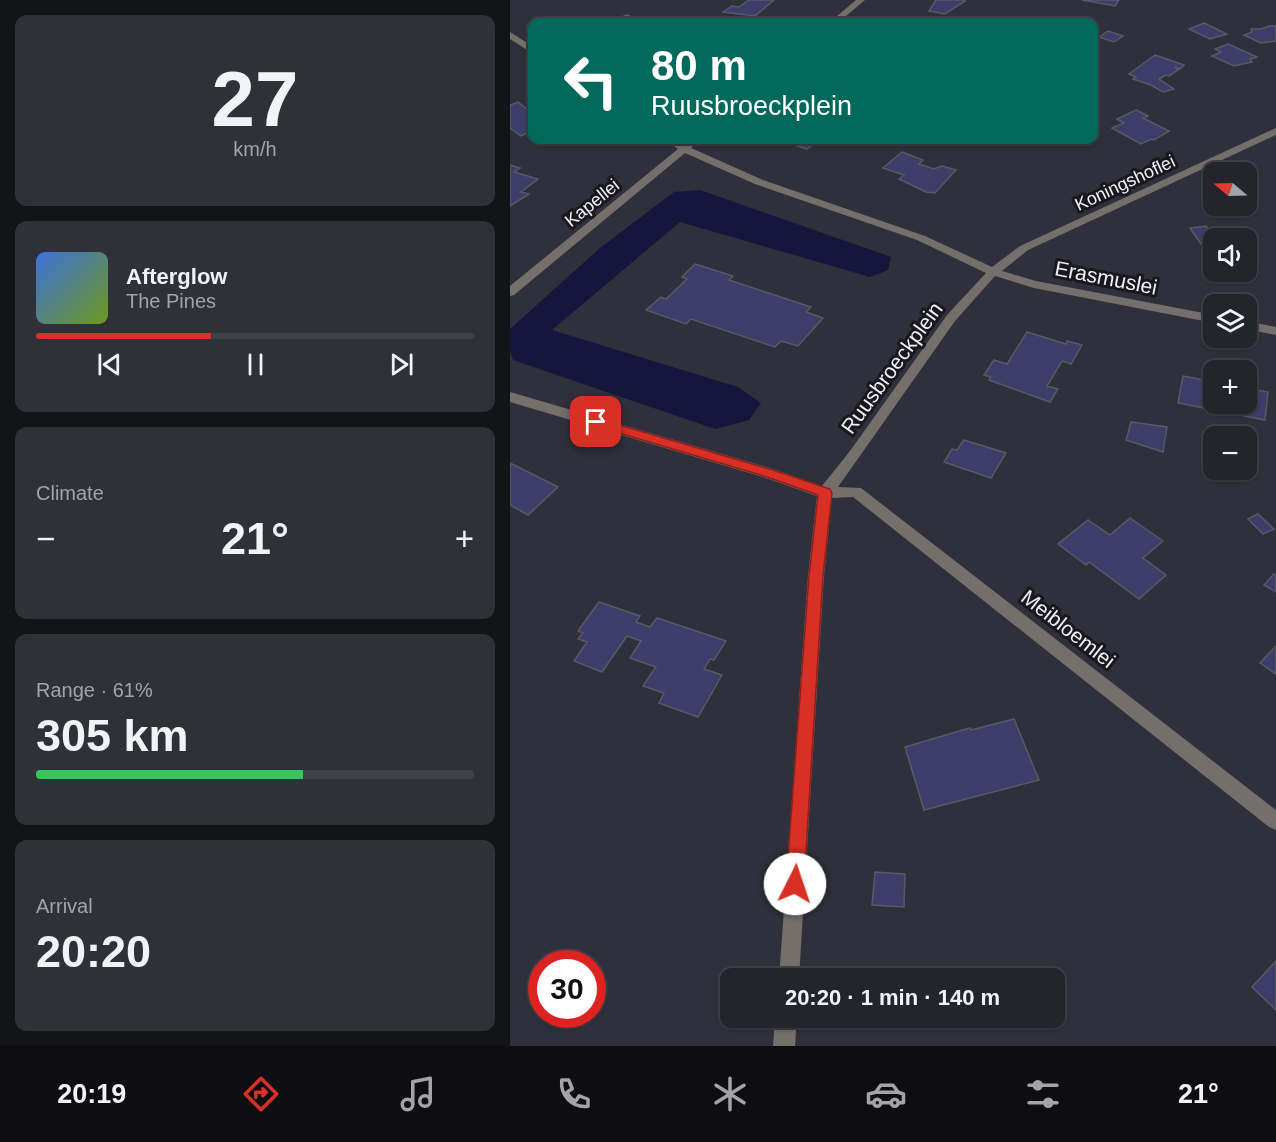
<!DOCTYPE html>
<meta charset="utf-8">
<style>
body{margin:0;font-family:Helvetica,sans-serif;background:#2f3038;color:#f1f3f6;height:100vh;display:flex;flex-direction:column;font-size:22px;white-space:nowrap}
*{box-sizing:border-box;margin:0}
p{font-size:20px;color:#a3a4a9}
.icon{flex:none;width:33px;height:33px;fill:none;stroke:currentColor;stroke-width:2;stroke-linecap:round;stroke-linejoin:round}
.map{position:relative;flex:1;overflow:hidden}
.details{display:flex;flex-direction:column;gap:15px;padding:15px;background:#131418;width:510px}
.details>*{flex:none}
.banner{position:absolute;left:18px;top:18px;width:570px;height:126px;border-radius:12px;box-shadow:0 2px 4px #0004,0 0 0 2px #404148;background:#00695c;color:#fff;overflow:hidden}
.needle{width:39px;rotate:289deg}
.fabs{position:absolute;left:693px;top:162px;display:grid;gap:12px}
.fabs a{display:grid;place-items:center;width:54px;height:54px;border-radius:12px;background:#23242c;box-shadow:0 2px 4px #0004,0 0 0 2px #404148;font-size:30px}
.speed{position:absolute;left:18px;top:950px;display:flex;gap:12px;font-size:30px;font-weight:700;text-align:center}
.speed>*{display:grid;place-content:center;width:78px;height:78px;border-radius:50%;background:#23242c;box-shadow:0 2px 4px #0004,0 0 0 2px #404148;line-height:1}
.speed .limit{border:9px solid #d22;background:#fff;color:#111}
.pin{position:absolute;display:grid;place-items:center;width:51px;height:51px;color:#fff;margin:-26px;border-radius:12px;box-shadow:0 3px 9px #0006}
.me{position:absolute;width:66px;margin:-33px;rotate:4deg;stroke-linejoin:round;filter:drop-shadow(0 0 4px #0008)}
.turn{display:flex;align-items:center;gap:21px;height:126px;padding:0 24px;font-size:27px}
.turn .icon{width:78px;height:78px;stroke-width:2.5}
.turn b{display:block;font-size:42px;line-height:51px}
.big{font-size:45px;font-weight:700;line-height:1.1}
.details .widget{flex:1;display:flex;flex-direction:column;justify-content:center;gap:9px;min-width:0;padding:0 21px;border-radius:12px;background:#2f3038}
.details .dial{align-items:center;gap:0}
.dial b{font-size:78px;line-height:1}
.song{display:flex;align-items:center;gap:18px}
.cover{width:72px;height:72px;border-radius:9px;background:linear-gradient(135deg,hsl(220 70% 55%),hsl(80 70% 35%))}
.played{height:6px;border-radius:3px;background:linear-gradient(90deg,#d93025 40%,#404148 40%)}
.keys{display:flex;justify-content:space-around;direction:ltr}
.heat{display:flex;justify-content:space-between;align-items:center;font-size:33px;direction:ltr}
.charge{height:9px;border-radius:4px;background:linear-gradient(90deg,#34c759 61%,#404148 0)}
.trip{position:absolute;left:210px;top:968px;width:345px;height:60px;border-radius:12px;background:#23242c;box-shadow:0 2px 4px #0004,0 0 0 2px #404148;font-weight:700;line-height:60px;text-align:center}
.menu{display:flex;height:96px;justify-content:space-around;align-items:center;background:#0e0e12;color:#a3a4a9}
.menu .icon{width:42px;height:42px}
.menu .active{color:#d93025}
.menu b{font-size:27px;color:#f1f3f6}
main{display:flex;flex:1;min-height:0}
.map>svg:first-child{display:block}
</style>
<main>
<section class="details">
<div class="widget dial"><b>27</b><p>km/h</p></div>
<div class="widget">
<div class="song"><i class="cover"></i><div><b>Afterglow</b><p>The Pines</p></div></div>
<div class="played"></div>
<div class="keys"><svg class="icon" aria-label="previous" viewBox="0 0 24 24"><path d="M18 5L8 12l10 7zM5 5v14"/></svg><svg class="icon" aria-label="pause" viewBox="0 0 24 24"><path d="M8 5v14M16 5v14"/></svg><svg class="icon" aria-label="next" viewBox="0 0 24 24"><path d="M6 5l10 7-10 7zM19 5v14"/></svg></div>
</div>
<div class="widget"><p>Climate</p>
<div class="heat"><a>−</a><b class="big">21°</b><a>+</a></div>
</div>
<div class="widget"><p>Range · 61%</p><b class="big">305 km</b><div class="charge"></div></div>
<div class="widget"><p>Arrival</p><b class="big">20:20</b></div>
</section>
<div class="map">
<svg width="766" height="1046" viewBox="0 0 766 1046">
<rect width="100%" height="100%" fill="#2f303b"/>
<!-- water -->
<path fill="#16153c" d="M190,190l191,67 -3,13 -18,7 -190,-55 -128,108 186,57 23,16 -12,17 -34,9 -202,-69 -3,-10v-21l90,-81 74,-56z"/>
<!-- building -->
<path fill="#3c3e69" stroke="#575965" stroke-width="1.5" d="M239,0h25l-19,16 -32,-4 9,-6 7,1z
M426,0h29v1l-20,13 -16,-3z
M572,0h37l-4,6z
M117,15l17,7h-44h7z
M694,23l23,11 -17,5 -21,-10z
M759,26h7v15l-15,2 -17,-8 8,-3 -1,-3h10z
M598,31l15,5 -9,6 -15,-5z
M718,44l29,13 -7,2 2,3 -18,4 -22,-10 9,-4 -6,-3z
M645,55l29,10 -4,4 -5,-2 3,3 -9,6 -3,-1 -7,4 15,10 -11,3 -12,-7 -18,-6 3,-2 -7,-3z
M8,102l14,11v18l-11,5 -11,-8v-23z
M626,110l12,6 -5,2 26,13 -15,9 -3,-1 -10,5 -29,-16 12,-5 -7,-4z
M288,140h21l-12,9 -10,-3 3,-2 -6,-1z
M392,152l21,8 -4,4 15,5 8,-3 14,4 -21,23 -9,-1 -27,-13 5,-4 -21,-7z
M0,165l10,3 -6,4 24,7 -17,13 8,2 -19,12z
M696,226l5,7 6,-1 4,6h16h-23v25l-24,-35z
M185,264l38,12 -4,4 82,27 -5,5 17,6 -25,28 -17,-5 -6,6 -84,-28 -5,5 -40,-14 15,-13 5,2 21,-20 -5,-2z
M517,332l39,12 1,-3 15,4 -11,19 -9,-3 -15,25 11,3 -8,13 -61,-22 2,-3 -7,-2 10,-15 13,4z
M673,376l31,6v22h32v-16l22,4 -3,28 -87,-17z
M621,422l36,5 -4,25 -37,-12z
M454,440l42,13 -15,25 -47,-16 8,-13 5,1z
M0,463l48,24 -30,28 -18,-10z
M748,514l16,15 -11,5 -15,-15z
M620,518l33,23 -20,17 23,17 -27,24 -50,-37 -3,3 -28,-21 30,-24 22,15z
M764,574l2,1v17l-12,-7z
M89,602l41,14 -4,6 14,5 7,-9 69,23 -12,19 -4,-1 -6,10 18,6 -24,42 -39,-14 5,-10 -21,-7 13,-19 -26,-9 11,-17 -14,-5 -25,36 -28,-11 13,-19 -9,-3 5,-6 -5,-2z
M766,646v28l-16,-11z
M504,719l25,61 -115,30 -19,-63 65,-19 1,2z
M365,872l30,2 -1,33 -32,-2z
M766,961v49l-24,-23z"/>
<g fill="none" stroke-linecap="round" stroke-linejoin="round">
<!-- minor -->
<path fill="#756f6b" fill-rule="evenodd" d="M346,0h9l-26,22h-9z
M0,32l22,14v7l-22,-14z
M766,128v7l-248,115 -26,21 34,10 178,34v8l-180,-35 -39,-12 -40,45 -117,166 23,1 415,322v20l-7,-3 -416,-330 -21,1 -8,78 -25,402h-20l29,-402 9,-80 -54,-19 -253,-75v-10l263,77 49,17 28,-35 97,-136 39,-42 -69,-33 -162,-56 -70,-31 -171,142 -4,1v-10l168,-137 -12,-9h11l7,4 5,-4h11l-9,8 72,32 162,56 67,31 28,-21z
M736,321l30,6v8l-30,-6z
M265,1017h22l-2,29h-22z"/>
</g>
<!-- route -->
<path fill="#d93025" stroke="#8d1f18" stroke-width="1.5" d="M86,418l177,52 57,19 2,4 -9,83 -19,308 -3,6 -6,2 -6,-2 -3,-6 23,-308 9,-81 -54,-19 -172,-51 -2,-3z"/>
<g text-anchor="middle" stroke-width="6" stroke-linejoin="round" paint-order="stroke">
<!-- far-street labels -->
<g font-size="18" fill="#f0f1f8" stroke="#18181e">
<text transform="translate(615 183) rotate(-25)" y="6">Koningshoflei</text>
<text transform="translate(82 203) rotate(-39)" y="6">Kapellei</text>
</g>
<!-- street labels -->
<g font-size="21" fill="#f0f1f8" stroke="#18181e">
<text transform="translate(596 278) rotate(11)" y="7">Erasmuslei</text>
<text transform="translate(382 368) rotate(-54)" y="7">Ruusbroeckplein</text>
<text transform="translate(558 629) rotate(38)" y="7">Meibloemlei</text>
</g>
</g>
</svg>
<div class="fabs">
<a><svg class="needle" viewBox="-14 -14 28 28"><path d="M0-13l5 13h-10z" fill="#e53935"/><path d="M0 13l5-13h-10z" fill="#a3a4a9"/></svg></a>
<a><svg class="icon" aria-label="sound" viewBox="0 0 24 24"><path d="M4 9h4l5-4v14l-5-4H4zM17 9q2 3 0 6"/></svg></a>
<a><svg class="icon" aria-label="layers" viewBox="0 0 24 24"><path d="M12 4l9 5-9 5-9-5zM3 14l9 5 9-5"/></svg></a>
<a>+</a>
<a>−</a>
</div>
<div class="speed"><div class="limit">30</div></div>
<div class="pin" style="left:86px;top:422px;background:#d93025"><svg class="icon" aria-label="arrive" viewBox="0 0 24 24"><path d="M6 21V4h12l-3 4 3 4H6"/></svg></div>
<svg class="me" style="left:285px;top:884px" viewBox="-20 -20 40 40"><circle r="19" fill="#fff"/><path d="M0-13L10 11 0 6-10 11z" fill="#d93025"/></svg>
<div class="trip">20:20 · 1 min · 140 m</div>
<div class="banner">
<div class="turn"><svg class="icon" aria-label="left" viewBox="0 0 24 24"><path d="M17 20v-9H6M10 6l-5 5 5 5"/></svg><div><b>80 m</b>Ruusbroeckplein</div></div>
</div>
</div>
</main>
<nav class="menu">
<b>20:19</b>
<svg class="icon active" aria-label="directions" viewBox="0 0 24 24"><path d="M12 3l9 9-9 9-9-9zM9 14v-3h6M13 9l2 2-2 2"/></svg>
<svg class="icon" aria-label="music" viewBox="0 0 24 24"><path d="M9 18V5l10-2v13"/><circle cx="6" cy="18" r="3"/><circle cx="16" cy="16" r="3"/></svg>
<svg class="icon" aria-label="phone" viewBox="0 0 24 24"><path d="M5 4h4l2 5-3 2q2 4 5 5l2-3 5 2v4C11 20 4 13 5 4z"/></svg>
<svg class="icon" aria-label="climate" viewBox="0 0 24 24"><path d="M12 3v18M4 7l16 10M4 17L20 7"/></svg>
<svg class="icon" aria-label="car" viewBox="0 0 24 24"><path d="M5 17H2v-5l4-1 3-4h7l3 4 3 1v5h-3M9 17h6M6 11h13"/><circle cx="7" cy="17" r="2"/><circle cx="17" cy="17" r="2"/></svg>
<svg class="icon" aria-label="filters" viewBox="0 0 24 24"><path d="M4 7h16M4 17h16"/><circle cx="9" cy="7" r="2"/><circle cx="15" cy="17" r="2"/></svg>
<b>21°</b>
</nav>
